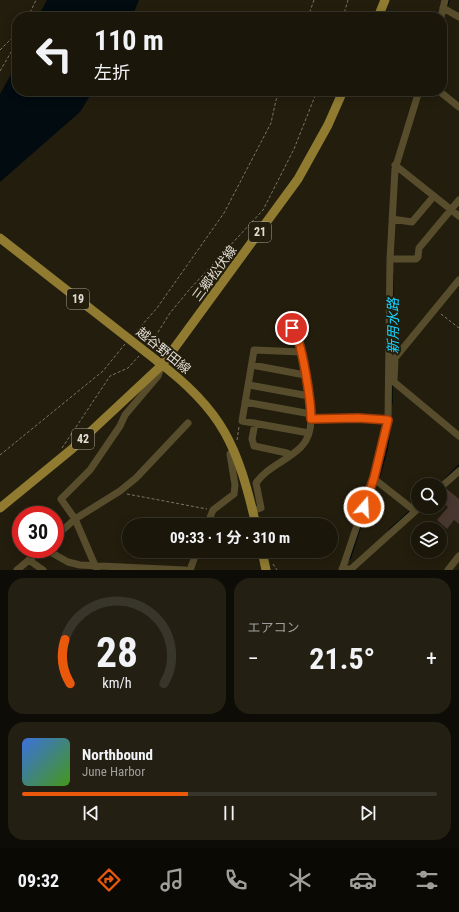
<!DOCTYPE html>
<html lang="ja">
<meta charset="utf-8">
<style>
body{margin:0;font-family:"Roboto Condensed","Noto Sans JP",sans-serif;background:#231f13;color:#f1f3f6;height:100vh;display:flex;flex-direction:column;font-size:15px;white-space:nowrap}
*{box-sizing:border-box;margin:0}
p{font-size:13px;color:#9f9f9c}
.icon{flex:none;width:22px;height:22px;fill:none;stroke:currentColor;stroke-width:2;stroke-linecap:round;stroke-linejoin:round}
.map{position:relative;height:570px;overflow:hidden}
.details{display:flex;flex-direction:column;gap:8px;padding:8px;background:#0e0c06;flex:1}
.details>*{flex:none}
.banner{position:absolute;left:12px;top:12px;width:435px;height:84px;border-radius:16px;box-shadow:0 2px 10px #0003,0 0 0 1px #38352b;background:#1a160a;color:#f1f3f6;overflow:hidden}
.controls{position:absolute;left:411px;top:478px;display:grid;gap:8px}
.controls a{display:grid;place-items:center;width:36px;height:36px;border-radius:50%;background:#1a160a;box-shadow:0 2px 10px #0003,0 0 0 1px #38352b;font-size:20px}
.speed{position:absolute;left:12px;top:506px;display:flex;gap:8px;font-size:20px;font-weight:700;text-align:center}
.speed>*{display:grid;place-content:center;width:52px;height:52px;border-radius:50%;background:#1a160a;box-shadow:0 2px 10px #0003,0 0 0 1px #38352b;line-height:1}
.speed .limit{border:6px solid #d22;background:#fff;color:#111}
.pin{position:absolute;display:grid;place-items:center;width:34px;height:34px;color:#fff;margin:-17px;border:2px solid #fff;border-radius:50%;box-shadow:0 1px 4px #0007}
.me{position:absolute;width:44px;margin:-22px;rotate:19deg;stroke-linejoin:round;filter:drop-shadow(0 0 3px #0008)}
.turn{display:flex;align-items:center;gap:14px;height:84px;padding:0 16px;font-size:18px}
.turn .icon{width:52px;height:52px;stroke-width:2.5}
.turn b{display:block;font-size:28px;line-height:34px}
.big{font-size:30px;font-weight:700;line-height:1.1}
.details .card{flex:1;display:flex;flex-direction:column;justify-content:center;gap:6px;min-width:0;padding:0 14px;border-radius:16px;background:#231f13}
.details .dial{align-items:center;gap:0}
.dial svg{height:104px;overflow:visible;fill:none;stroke:#38352b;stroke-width:7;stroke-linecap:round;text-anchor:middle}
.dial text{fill:#f1f3f6;stroke:none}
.song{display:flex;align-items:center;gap:12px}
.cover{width:48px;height:48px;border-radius:6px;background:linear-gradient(135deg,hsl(220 70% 55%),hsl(100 70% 35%))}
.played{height:4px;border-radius:2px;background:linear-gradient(90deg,#ea580c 40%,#38352b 40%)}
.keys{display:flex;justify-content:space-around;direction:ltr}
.heat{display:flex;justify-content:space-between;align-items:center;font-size:22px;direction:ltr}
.details .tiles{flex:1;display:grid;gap:8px;grid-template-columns:1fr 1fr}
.card:last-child{grid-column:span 2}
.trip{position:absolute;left:122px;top:518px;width:216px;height:40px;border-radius:20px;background:#1a160a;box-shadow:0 2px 10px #0003,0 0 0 1px #38352b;font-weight:700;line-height:40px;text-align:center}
.tabs{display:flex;height:64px;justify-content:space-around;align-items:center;background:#0a0904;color:#9f9f9c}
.tabs .icon{width:28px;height:28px}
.tabs .active{color:#ea580c}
.tabs b{font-size:18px;color:#f1f3f6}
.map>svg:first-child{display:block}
</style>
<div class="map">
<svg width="459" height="570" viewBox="0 0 459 570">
<rect width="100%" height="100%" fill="#231d0d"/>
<!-- water -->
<path fill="#010b10" d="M47,0h92l-7,17h-94z
M17,64v27h76l-13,21 -80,70v-88z"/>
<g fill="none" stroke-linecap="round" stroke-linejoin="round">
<!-- stream -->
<path stroke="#010b10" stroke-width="1.5" d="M447,7l2,-7
M442,24l2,-6
M393,274l1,80
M392,404v-20
M379,478l8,-28 4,-28
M446,478l13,-13
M415,507l3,-3
M362,521l15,-37
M389,530l21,-19
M350,559l10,-31"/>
</g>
<!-- building -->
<path fill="#48372f" d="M447,489l12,10v25l-5,-4 -7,9 -10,-9 11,-13 -8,-7z"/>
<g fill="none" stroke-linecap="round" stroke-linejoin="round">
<!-- path -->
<path stroke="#7b7568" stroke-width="1" stroke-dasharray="3 2" stroke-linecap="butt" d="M28,17l8,-17
M308,17l6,-17
M343,17l5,-17
M0,50l17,-17
M0,71l17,-29
M441,314l18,14
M134,334l23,-26 67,-95 47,-90 5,-23 4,-9
M150,345l20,-32 19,-23 74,-80 31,-61 23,-58
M237,440l2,-13
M62,448l48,-72 18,-8 11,-12
M0,455l103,-84 22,-27
M127,494l80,15
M273,564l4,6"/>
<!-- minor -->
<path stroke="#574d2c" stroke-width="7" d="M443,8l16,9
M441,17l4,-17
M439,91l20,16
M395,165l64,51
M392,219l20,3 22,-26
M390,259h26l2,-2 1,-9 40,-48
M301,352l-47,-2 -12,71 67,12
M252,365l53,10
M389,381l5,1 65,54
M394,382l1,-24 64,-78
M249,385l60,11
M245,402l66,12
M311,419l47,-1 30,2
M255,423l-3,16 2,7 33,7 3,2
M373,478l42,33
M440,488l19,-17
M252,511l9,-3 -5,-25c11,-16 31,-22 45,-36 7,-7 10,-18 10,-28 1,-17 -8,-74 -16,-88l-11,-4
M207,525l6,-15 21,-16 1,-9 -5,-31 4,-5
M55,537l20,-18 45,-28 16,-13 52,-55
M45,549l23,13 12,3 105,5
M29,560l14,10
M342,569h9l69,-62
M17,570l25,-21
M97,570l-22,-51 -14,-20 29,-29 30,-44 5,-11 33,-39 4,-11
M190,570l7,-19
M342,570l31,-92 15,-58 2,-161 5,-90 24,-78
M448,570l11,-14"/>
<!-- major -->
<path stroke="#907b31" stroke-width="9" d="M378,17l7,-17
M157,361c66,49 81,86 99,164
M0,508l72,-59 90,-84 136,-186 30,-54 15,-34
M262,551l4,19"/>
<!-- major-bridge -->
<path stroke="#907b31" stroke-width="9" d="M0,238l156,122"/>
</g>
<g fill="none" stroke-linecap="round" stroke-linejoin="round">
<!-- route casing -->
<g stroke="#983908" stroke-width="10">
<path id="route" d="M292,328c10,9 19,75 19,91l47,-1 30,2 -14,58 -10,29"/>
</g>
<!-- route -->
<use href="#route" stroke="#ea580c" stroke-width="7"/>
</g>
<g text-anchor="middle" stroke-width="4" stroke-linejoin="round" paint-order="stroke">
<!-- shield labels -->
<g fill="#231d0d" stroke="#a8a398" stroke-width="1">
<rect x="249" y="222" width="22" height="20" rx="3"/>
<rect x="67" y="289" width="22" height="20" rx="3"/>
<rect x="72" y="429" width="22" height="20" rx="3"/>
</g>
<g font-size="12" font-weight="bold" fill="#e1ddd3">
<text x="260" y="236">21</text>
<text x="78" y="303">19</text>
<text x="83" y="443">42</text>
</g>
<!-- street labels -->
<g font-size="13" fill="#e1ddd3" stroke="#231d0d">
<text transform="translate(214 273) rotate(-54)" y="5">三郷松伏線</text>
<text transform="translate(164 350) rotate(39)" y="5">越谷野田線</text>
</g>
<!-- water labels -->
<g font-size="14" font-style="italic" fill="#17d3fe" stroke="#231d0d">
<text transform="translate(393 326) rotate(-90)" y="5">新用水路</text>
</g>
</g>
</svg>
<div class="controls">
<a><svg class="icon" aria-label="search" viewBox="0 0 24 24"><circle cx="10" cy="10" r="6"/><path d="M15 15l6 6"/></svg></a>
<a><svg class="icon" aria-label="layers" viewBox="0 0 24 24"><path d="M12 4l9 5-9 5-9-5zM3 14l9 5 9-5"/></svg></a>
</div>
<div class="speed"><div class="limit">30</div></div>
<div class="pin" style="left:292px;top:328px;background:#d93025"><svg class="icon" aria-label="arrive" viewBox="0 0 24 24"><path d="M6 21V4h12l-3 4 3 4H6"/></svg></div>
<svg class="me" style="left:364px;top:507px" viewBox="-20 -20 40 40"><circle r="17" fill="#ea580c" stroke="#fff" stroke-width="3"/><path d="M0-11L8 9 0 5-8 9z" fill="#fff"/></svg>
<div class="trip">09:33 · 1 分 · 310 m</div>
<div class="banner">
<div class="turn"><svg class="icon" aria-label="left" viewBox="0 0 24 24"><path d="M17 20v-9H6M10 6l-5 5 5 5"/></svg><div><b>110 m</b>左折</div></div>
</div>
</div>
<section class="details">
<div class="tiles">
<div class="card dial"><svg viewBox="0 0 100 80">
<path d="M14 69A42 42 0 1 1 86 69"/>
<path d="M14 69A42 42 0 0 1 10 35" stroke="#ea580c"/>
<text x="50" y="56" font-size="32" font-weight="700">28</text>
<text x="50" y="72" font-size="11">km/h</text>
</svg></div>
<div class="card"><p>エアコン</p>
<div class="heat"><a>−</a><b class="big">21.5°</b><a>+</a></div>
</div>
<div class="card">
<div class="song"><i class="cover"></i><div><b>Northbound</b><p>June Harbor</p></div></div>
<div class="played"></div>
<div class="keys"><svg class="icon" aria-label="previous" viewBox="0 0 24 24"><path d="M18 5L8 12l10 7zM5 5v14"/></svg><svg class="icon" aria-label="pause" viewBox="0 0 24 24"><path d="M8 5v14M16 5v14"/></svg><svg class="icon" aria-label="next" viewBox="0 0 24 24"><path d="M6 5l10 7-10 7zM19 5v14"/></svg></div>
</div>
</div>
</section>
<nav class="tabs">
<b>09:32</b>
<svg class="icon active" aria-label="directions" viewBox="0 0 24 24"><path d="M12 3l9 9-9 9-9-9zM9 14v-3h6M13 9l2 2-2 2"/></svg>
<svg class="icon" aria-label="music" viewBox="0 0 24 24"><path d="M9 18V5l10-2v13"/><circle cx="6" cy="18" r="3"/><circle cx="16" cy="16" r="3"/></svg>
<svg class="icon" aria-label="phone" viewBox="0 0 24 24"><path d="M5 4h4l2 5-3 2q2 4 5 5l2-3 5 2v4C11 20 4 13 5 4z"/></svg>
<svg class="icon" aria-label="climate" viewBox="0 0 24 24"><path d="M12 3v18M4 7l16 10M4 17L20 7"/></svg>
<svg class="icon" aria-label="car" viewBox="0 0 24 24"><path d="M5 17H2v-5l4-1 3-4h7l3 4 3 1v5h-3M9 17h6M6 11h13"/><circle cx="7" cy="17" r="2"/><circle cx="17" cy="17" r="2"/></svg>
<svg class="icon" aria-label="filters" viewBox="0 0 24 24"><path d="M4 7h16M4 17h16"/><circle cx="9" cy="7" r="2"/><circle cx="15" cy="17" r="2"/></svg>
</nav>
